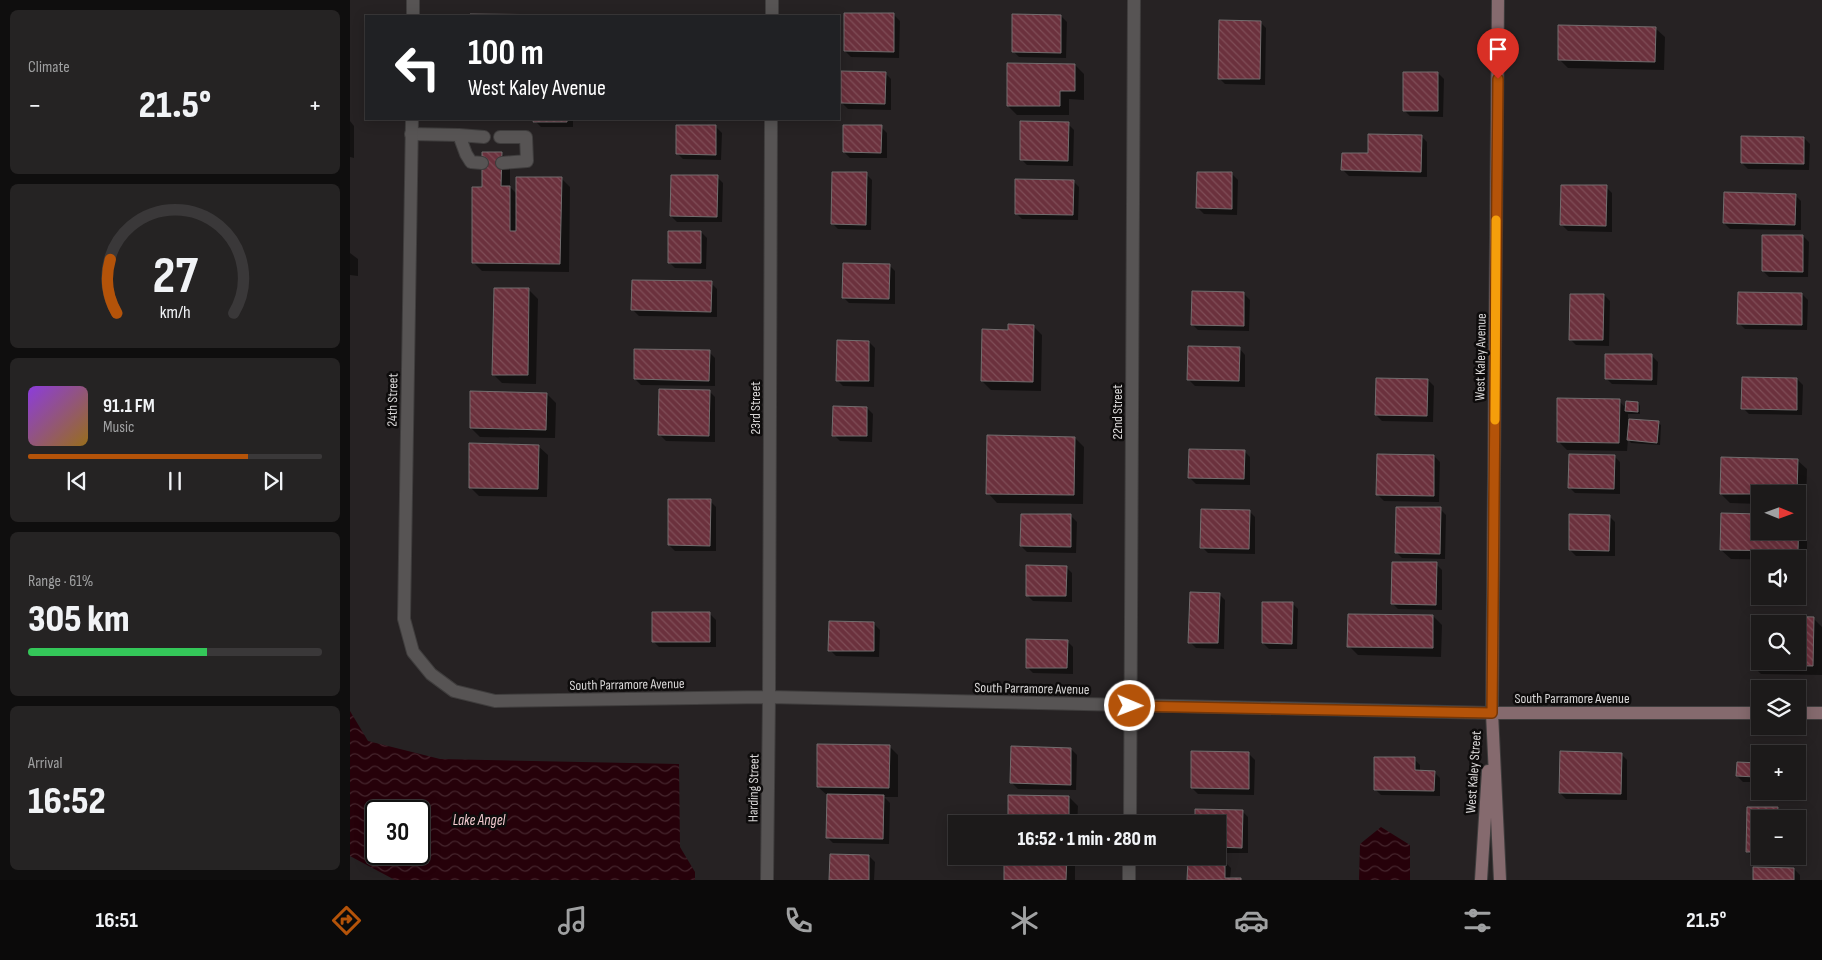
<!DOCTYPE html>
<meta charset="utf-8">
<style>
body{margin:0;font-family:"Sofia Sans Condensed",sans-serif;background:#252323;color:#f1f3f6;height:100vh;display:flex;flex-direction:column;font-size:19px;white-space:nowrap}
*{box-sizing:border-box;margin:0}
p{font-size:16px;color:#a0a1a2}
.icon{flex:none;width:28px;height:28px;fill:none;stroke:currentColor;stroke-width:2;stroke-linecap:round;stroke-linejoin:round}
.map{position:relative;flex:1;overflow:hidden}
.sheet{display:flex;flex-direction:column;gap:10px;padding:10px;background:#0f0e0e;width:350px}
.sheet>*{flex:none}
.top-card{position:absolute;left:15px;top:15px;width:475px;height:105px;border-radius:0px;box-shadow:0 2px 12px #0003,0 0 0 1px #3a3839;background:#202124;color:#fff;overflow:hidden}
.needle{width:32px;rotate:91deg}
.tools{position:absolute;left:1401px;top:485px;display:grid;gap:10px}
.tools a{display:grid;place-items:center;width:55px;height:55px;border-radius:0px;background:#1c1a1a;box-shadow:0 2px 12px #0003,0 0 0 1px #3a3839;font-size:25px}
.speed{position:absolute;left:15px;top:800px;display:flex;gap:10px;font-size:25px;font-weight:700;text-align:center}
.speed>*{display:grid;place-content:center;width:65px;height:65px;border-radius:50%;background:#1c1a1a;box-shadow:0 2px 12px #0003,0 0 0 1px #3a3839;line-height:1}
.speed .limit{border:2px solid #111;border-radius:8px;background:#fff;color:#111}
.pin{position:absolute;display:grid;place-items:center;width:42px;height:42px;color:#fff;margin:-51px -21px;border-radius:50% 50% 50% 0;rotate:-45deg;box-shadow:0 0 5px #0007}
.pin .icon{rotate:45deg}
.me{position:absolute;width:55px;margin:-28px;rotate:91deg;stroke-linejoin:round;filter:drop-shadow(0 0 4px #0008)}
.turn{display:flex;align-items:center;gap:18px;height:105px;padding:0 20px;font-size:22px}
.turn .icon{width:65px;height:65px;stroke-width:2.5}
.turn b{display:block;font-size:35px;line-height:42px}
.big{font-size:38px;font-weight:800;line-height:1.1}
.sheet .tile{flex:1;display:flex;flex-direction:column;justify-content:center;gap:8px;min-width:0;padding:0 18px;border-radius:8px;background:#252323}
.sheet .dial{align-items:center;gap:0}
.dial svg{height:130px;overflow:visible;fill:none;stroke:#3a3839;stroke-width:7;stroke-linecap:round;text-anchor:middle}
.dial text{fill:#f1f3f6;stroke:none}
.song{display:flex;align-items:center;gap:15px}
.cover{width:60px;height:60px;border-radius:8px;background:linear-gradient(135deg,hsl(270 70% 55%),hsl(40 70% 35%))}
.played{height:5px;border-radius:2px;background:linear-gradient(90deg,#b45309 75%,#3a3839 75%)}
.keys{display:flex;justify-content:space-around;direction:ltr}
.heat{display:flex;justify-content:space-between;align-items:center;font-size:28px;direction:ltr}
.charge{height:8px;border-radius:4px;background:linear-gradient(90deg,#34c759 61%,#3a3839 0)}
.trip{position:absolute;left:598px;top:815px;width:278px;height:50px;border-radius:0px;background:#1c1a1a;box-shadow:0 2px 12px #0003,0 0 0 1px #3a3839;font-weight:800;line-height:50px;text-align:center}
.menu{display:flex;height:80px;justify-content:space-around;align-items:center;background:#0b0a0a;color:#a0a1a2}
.menu .icon{width:35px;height:35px}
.menu .selected{color:#b45309}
.menu b{font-size:22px;color:#f1f3f6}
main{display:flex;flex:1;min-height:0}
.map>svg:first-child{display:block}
</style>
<main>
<section class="sheet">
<div class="tile"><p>Climate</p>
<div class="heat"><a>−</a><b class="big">21.5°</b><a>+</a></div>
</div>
<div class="tile dial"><svg viewBox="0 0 100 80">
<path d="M14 69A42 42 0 1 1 86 69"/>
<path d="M14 69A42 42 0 0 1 10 36" stroke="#b45309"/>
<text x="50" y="56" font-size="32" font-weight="700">27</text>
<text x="50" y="72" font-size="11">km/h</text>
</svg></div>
<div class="tile">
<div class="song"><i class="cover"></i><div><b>91.1 FM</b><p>Music</p></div></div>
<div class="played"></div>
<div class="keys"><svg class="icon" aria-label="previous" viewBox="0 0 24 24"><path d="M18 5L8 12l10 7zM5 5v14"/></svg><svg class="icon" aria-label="pause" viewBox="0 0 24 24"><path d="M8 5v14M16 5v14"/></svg><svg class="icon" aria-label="next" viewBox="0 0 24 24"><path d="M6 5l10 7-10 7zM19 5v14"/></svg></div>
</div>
<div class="tile"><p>Range · 61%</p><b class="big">305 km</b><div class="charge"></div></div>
<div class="tile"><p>Arrival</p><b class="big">16:52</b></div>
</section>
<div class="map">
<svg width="1472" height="880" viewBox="0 0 1472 880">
<defs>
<pattern id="water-waves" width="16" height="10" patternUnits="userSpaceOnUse" patternTransform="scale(1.25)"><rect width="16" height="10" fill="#26010a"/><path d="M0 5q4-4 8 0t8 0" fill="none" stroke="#45252d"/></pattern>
<pattern id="building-back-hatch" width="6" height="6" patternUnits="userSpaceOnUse" patternTransform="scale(1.25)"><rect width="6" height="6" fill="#6b313d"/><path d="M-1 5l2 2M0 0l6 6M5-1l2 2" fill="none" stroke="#804e58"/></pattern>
</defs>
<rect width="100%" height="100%" fill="#262223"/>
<!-- water -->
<path fill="url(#water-waves)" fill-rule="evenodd" d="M0,711l18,30 72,18 239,5 1,83 15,25v8h-300l-45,-24zM26,811h43v43h-43z
M1031,827l29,18v35h-51l1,-36z"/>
<!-- shadow -->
<path fill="#0007" d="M122,15l72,1h-72z
M544,15l6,6 -1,37 -48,-1 -6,-6z
M711,16l6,6 -1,36 -47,-1 -6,-6z
M910,22l6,6 -1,57 -40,-1 -6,-6z
M1305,28l10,9 -1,33 -96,-2 -9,-9z
M725,65l9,9v26l-15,-1v16h-52l-9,-9z
M535,73l6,6v31l-43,-1 -6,-6z
M1088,73l6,6 -1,38 -33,-1 -6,-6z
M185,119h38v8h-32l-6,-6z
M0,121l4,5v32l-4,-1z
M718,124l6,6 -1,36 -46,-1 -6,-6z
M366,127l6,6 -1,27 -38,-1 -6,-6z
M531,127l6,6v25h-37l-6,-6z
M1071,136l6,6v35l-78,-1 -6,-6 26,-16z
M1454,138l6,6 -1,26 -61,-1 -6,-6z
M151,153l9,9v25l7,7 44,-16 9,9 -1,85 -87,-1 -9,-9 10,-74z
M516,174l6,6 -1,50 -33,-1 -6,-6z
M882,174l6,6 -1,35 -33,-1 -6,-6z
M367,177l6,6 -1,39h-45l-6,-6z
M723,181l6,6 -1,33 -56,-1 -6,-6z
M1256,187l6,6v39l-44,-1 -6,-6z
M1445,195l6,6v29l-71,-1 -6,-6z
M351,232l6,6 -1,31 -31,-1 -6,-6z
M1453,236l6,6 -1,35h-39l-6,-6z
M0,253l8,6v17l-8,-1z
M539,265l6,6v33l-46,-1 -6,-6z
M361,283l6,6v28l-78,-1 -6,-6z
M179,290l9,9 -2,85 -34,-1 -9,-9z
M894,294l6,6 -1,31 -51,-1 -6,-6z
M1452,294l6,6 -1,30 -62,-1 -6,-6z
M1254,295l6,6 -1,45 -33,-1 -6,-6z
M683,326l9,9 -1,56 -50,-1 -9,-9 27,-50z
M519,342l6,6 -1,39 -31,-1 -6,-6z
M889,348l6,7v32l-50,-1 -6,-6z
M359,352l6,6v28l-74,-1 -6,-6z
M1302,356l6,6 -1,23 -45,-1 -6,-6z
M1447,379l6,6 -1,30 -53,-1 -6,-6z
M1078,380l6,6 -1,36 -51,-1 -6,-6z
M359,391l6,6v45l-49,-1 -6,-6z
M197,394l9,9 -1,35 -75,-1 -9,-9z
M1269,401l7,7 12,-5 2,3v8h-12v6l30,3 3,2 -1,20 -29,-2 -3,-4 -1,12 -60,-1 -9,-9z
M517,408l6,6 -1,28 -32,-1 -6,-6z
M725,438l9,9 -1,57 -86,-1 -9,-10z
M188,446l10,9 -1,42 -68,-1 -9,-9z
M894,451l6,6v28l-54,-1 -6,-6z
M1084,456l6,6 -1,40 -55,-1 -6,-6z
M1264,456l6,6v32l-45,-1 -6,-6z
M1447,460l10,9 -1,35h-8v-10h-38v10l-30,-1 -9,-9z
M360,501l6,6v44h-41l-6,-6z
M1090,509l6,6 -1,44 -43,-1 -6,-6z
M899,511l6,6v37l-47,-1 -6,-6z
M1410,515v16h38v-15l9,9v35l-76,-1 -10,-9z
M721,516l6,6 -1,31 -49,-1 -6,-6z
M1259,516l6,6v34h-39l-6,-6z
M1086,564l6,6v40l-44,-1 -6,-6z
M716,567l6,6v29l-39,-1 -6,-6z
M869,594l6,6 -1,49 -28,-1 -6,-6z
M942,603l6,6 -1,40h-28l-6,-6z
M360,614l6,6v27h-57l-6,-6z
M1083,616l9,9 -1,32 -83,-2 -9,-9z
M1463,618l9,9v48l-61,-1 -9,-9 8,-36v32h38v-37z
M524,624l6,6 -1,27 -43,-1 -6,-6z
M717,641l6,6v27l-40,-1 -6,-6z
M539,746l9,9v42h-14l6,6 -1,41 -56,-1 -6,-6 1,-41 -10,-9z
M721,749l6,6 -1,35 -58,-1 -6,-6z
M899,754l6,6 -1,35 -56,-1 -6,-6z
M1271,754l6,6v40l-61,-1 -6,-6z
M1064,759l6,6v7h14l6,6v18l-59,-1 -6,-6z
M1410,764v27h35v10l-32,-1 -6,-6 1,-12h-15l-6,-6z
M719,797l9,9 -1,18h-68z
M1398,808h29l6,6v5h-23v37h35v2l-42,-1 -6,-6z
M892,811l6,6v36h-32v-29z
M519,856l6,6 -1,18h-43z
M716,856l9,10v14h-70z
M875,862l6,6 -1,11 11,1h-52z
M1444,869l6,6v5h-46z"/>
<!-- building -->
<path fill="url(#building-back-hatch)" stroke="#726d6e" d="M494,13h50v39l-50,-1z
M120,14l99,1v1h-99z
M662,14l49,1v38l-49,-1z
M869,20l42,1 -1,58h-42z
M1208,25l98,2 -1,35 -97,-2z
M657,63l68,1v27h-15v15h-53z
M491,71l45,1 -1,32 -44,-1z
M1053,72h35v39h-35z
M184,119h33v3h-34z
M670,121l49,1 -1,39 -48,-1z
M326,125h40v30l-40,-1z
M493,125h39l-1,28 -38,-1z
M1018,134l54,1 -1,37 -80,-2 1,-17h26z
M1391,136l63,1v27l-63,-1z
M132,152h20l-1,34h9v45h6v-54h46l-2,87 -88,-1v-76h10z
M482,172h35l-1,53 -35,-1z
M847,172h35v37l-36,-1z
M321,175h47l-1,42 -47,-1z
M665,179l59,1 -1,35 -58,-1z
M1211,185h46l-1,41 -46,-1z
M1374,192l72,2 -1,31 -72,-2z
M318,231h33v32h-33z
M1412,235h41v37l-41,-1z
M493,263l47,1 -1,35 -47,-1z
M282,280l80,1 -1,31 -80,-2z
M144,288h35l-1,87h-36z
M842,291l52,1v34l-53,-1z
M1388,292l64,1v32l-65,-1z
M1220,294h34l-1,46h-34z
M658,324l26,1 -1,57 -52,-1 1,-52 26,1z
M487,340l32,1v40h-33z
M838,346l52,1 -1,34 -52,-1z
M284,349l76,1 -1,31 -75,-2z
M1255,354h47v26l-47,-1z
M1392,377l55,1v32l-56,-1z
M1026,378l52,1 -1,37 -52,-1z
M309,389l51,1 -1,46 -51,-1z
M120,391l77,2 -1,37 -76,-2z
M1207,398l63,1 -1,44 -62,-1z
M1276,401l12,1v10l-13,-1z
M483,406l34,1v29h-35z
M1279,419l30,2 -2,22 -30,-3z
M637,435l88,2 -1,58 -88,-1z
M119,443l70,2 -1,44 -69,-1z
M839,449l56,1 -1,29 -56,-1z
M1027,454l57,1v41l-58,-1z
M1219,454l46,1 -1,34 -46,-1z
M1371,457l77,2 -1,35h-77z
M318,499h43l-1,47 -42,-1z
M1046,507h45l-1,47 -45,-1z
M851,509l49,1 -1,39 -49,-1z
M1371,513l39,1v17h38l1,-16 -1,36 -78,-1z
M671,514h50v33l-51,-1z
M1219,514l41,1 -1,36 -40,-1z
M1042,562h45l-1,43 -45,-1z
M676,565l41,1 -1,30h-40z
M840,592l30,1 -2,50h-30z
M912,602h31l-1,42 -30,-1z
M302,612h58v30h-58z
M998,614l85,1v33l-86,-1z
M1427,616l37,1 -1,49 -62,-1 1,-38 8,1v33h38v-37h-21z
M479,621l45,1v29h-46z
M676,639l42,1 -1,28h-41z
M467,744l73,1 -1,43 -72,-1z
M661,746l60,2v37l-61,-2z
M841,751l58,1v37l-58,-1z
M1210,751l62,2 -1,41 -62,-1z
M1024,757h41v13l20,1 -1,20 -60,-1z
M1387,762l23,1v28h30l-1,5 -33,-2v-17l-20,-1z
M477,794l57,1 -1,44 -57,-1z
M658,795l61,1v28h-61z
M1397,807h31l-1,12h-17v33h-14z
M845,809l48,1 -1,38 -26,-1v-23h-21z
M480,854l39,1v25h-40z
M654,856h63l-1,24h-62z
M838,860l37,1v17h16v2h-54z
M1403,867l41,1v12h-41z"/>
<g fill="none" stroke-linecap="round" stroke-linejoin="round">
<!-- lane casing -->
<g stroke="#3f3d3d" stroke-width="14">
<path id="lane" d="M61,134l48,1
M150,137h26l1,24 -25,2
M132,163l-11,-1 -5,-8 -7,-19 25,2"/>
</g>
<!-- street casing -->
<g stroke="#3f3d3d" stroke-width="14">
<path id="street" d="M63,16v-16
M422,16v-16
M62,119l-8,500 9,33 18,22 23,17 41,10 274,-4 723,16
M780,824l4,-824
M417,880l2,-183 2,-578
M779,880v-24"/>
</g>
<!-- secondary casing -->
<g stroke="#3f3d3d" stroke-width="14">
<path id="secondary" d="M1148,0l-6,713 8,167
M1142,713h268
M1448,713h24
M1131,880l7,-109"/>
</g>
<!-- lane -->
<use href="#lane" stroke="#575454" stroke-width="12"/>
<!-- street -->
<use href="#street" stroke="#575454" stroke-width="12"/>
<!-- secondary -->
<use href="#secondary" stroke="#856a6e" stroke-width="12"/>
</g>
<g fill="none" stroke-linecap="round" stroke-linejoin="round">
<!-- route casing -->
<g stroke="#753606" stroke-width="12">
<path id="route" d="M780,706l362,7 6,-634"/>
</g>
<!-- route -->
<use href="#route" stroke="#b45309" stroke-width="9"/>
<!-- slow -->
<path stroke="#f59e0b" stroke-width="9" d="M1145,420l1,-200"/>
</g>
<g text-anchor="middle" stroke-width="5" stroke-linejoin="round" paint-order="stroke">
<!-- street labels -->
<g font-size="14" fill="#d9d7d7" stroke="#0e0c0c">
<text transform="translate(1130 357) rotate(-89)" y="5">West Kaley Avenue</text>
<text transform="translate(42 400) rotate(-89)" y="5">24th Street</text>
<text transform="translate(405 408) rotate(-90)" y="5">23rd Street</text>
<text transform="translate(767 412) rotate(-90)" y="5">22nd Street</text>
<text transform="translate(277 684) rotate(-1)" y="5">South Parramore Avenue</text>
<text transform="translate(682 688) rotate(1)" y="5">South Parramore Avenue</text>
<text x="1222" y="703">South Parramore Avenue</text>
<text transform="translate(1123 772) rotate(-86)" y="5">West Kaley Street</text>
<text transform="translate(403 788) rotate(-89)" y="5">Harding Street</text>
</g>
<!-- water labels -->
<g font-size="15" font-style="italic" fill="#f3cbd0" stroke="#0e0c0c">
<text x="129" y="825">Lake Angel</text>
</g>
</g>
</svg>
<div class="tools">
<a><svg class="needle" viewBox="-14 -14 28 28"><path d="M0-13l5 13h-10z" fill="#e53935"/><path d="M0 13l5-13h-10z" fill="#a0a1a2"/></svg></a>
<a><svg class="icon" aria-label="sound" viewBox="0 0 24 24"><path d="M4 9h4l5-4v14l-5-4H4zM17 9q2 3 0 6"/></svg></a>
<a><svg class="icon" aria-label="search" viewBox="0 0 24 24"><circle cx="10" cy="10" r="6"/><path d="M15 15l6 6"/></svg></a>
<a><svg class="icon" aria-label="layers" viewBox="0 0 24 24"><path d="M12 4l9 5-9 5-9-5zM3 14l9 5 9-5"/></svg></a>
<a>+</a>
<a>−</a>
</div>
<div class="speed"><div class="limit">30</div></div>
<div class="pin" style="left:1148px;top:79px;background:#d93025"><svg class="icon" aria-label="arrive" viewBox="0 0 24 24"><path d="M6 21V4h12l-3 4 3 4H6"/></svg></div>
<svg class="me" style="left:780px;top:706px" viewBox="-20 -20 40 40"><circle r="17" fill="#b45309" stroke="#fff" stroke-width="3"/><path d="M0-11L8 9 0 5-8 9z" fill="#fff"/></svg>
<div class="trip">16:52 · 1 min · 280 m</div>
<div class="top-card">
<div class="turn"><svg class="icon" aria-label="left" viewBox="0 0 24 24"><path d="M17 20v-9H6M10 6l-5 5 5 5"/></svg><div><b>100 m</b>West Kaley Avenue</div></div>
</div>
</div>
</main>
<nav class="menu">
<b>16:51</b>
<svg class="icon selected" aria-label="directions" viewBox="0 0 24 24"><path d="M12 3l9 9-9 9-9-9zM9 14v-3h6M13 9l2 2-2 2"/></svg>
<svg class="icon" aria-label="music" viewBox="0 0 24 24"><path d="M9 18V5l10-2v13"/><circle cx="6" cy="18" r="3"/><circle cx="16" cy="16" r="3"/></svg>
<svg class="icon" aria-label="phone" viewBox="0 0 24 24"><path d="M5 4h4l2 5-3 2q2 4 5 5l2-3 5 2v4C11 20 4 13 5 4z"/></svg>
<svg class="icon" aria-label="climate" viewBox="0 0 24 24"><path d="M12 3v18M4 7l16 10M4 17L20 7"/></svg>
<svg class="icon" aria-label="car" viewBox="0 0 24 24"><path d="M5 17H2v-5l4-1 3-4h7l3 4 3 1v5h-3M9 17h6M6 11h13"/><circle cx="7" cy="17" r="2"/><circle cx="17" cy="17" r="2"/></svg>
<svg class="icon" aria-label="filters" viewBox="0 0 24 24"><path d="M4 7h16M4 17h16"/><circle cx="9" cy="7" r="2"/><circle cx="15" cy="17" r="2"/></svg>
<b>21.5°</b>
</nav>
